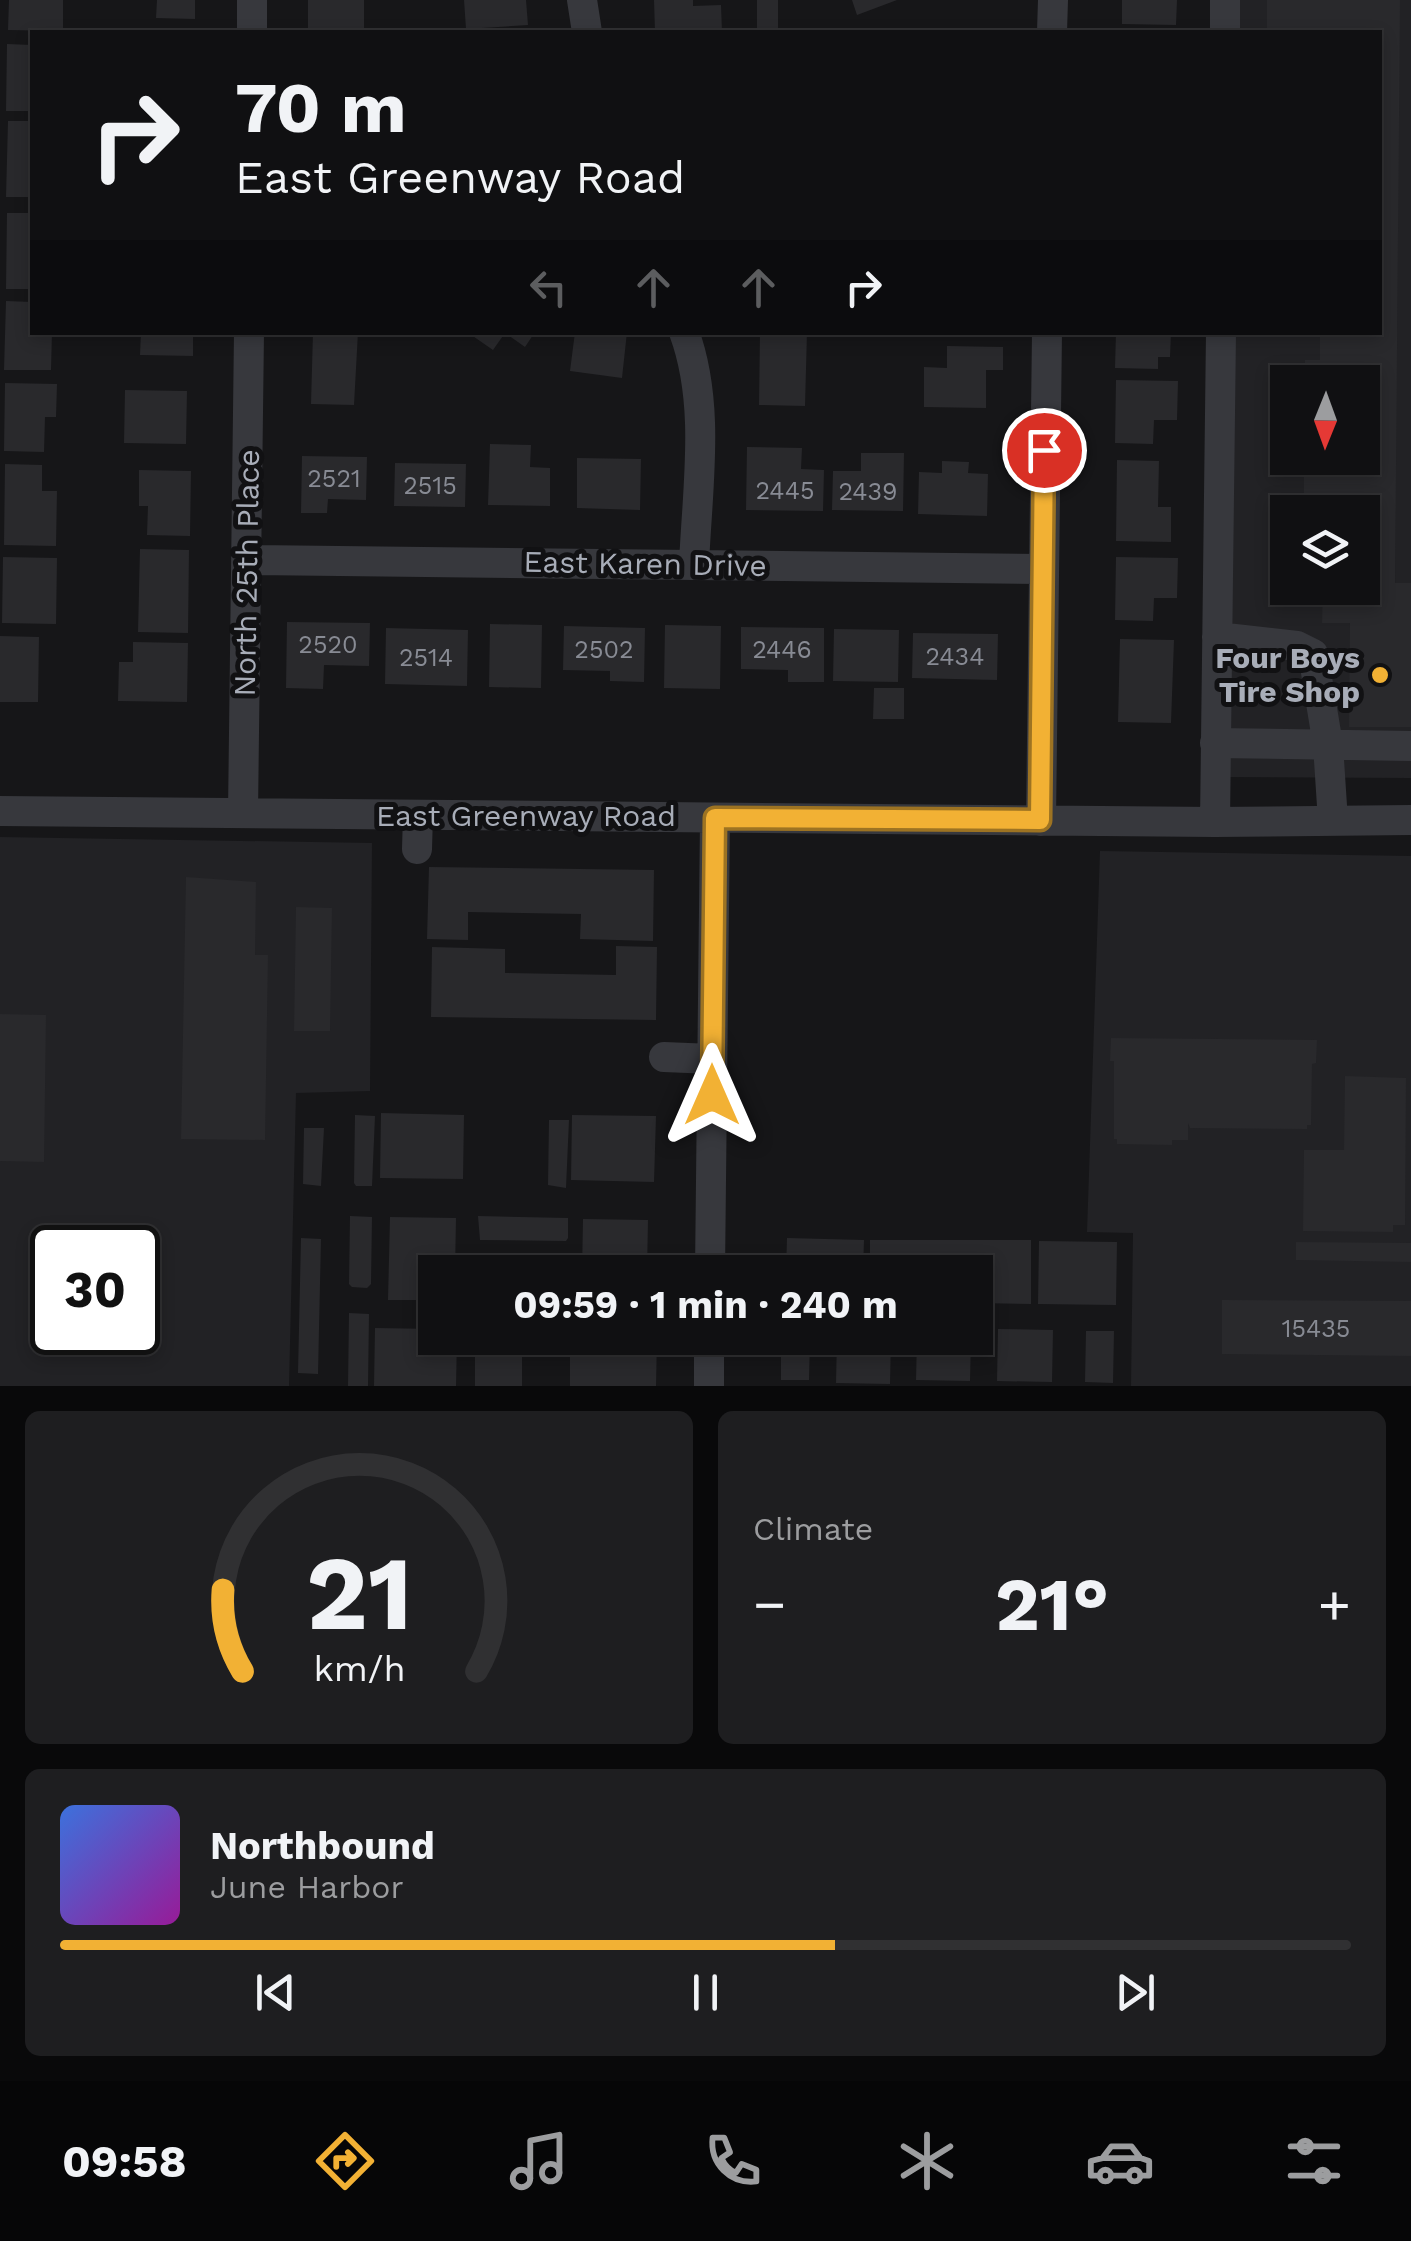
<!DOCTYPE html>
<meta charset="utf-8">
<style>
body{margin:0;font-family:"Work Sans",sans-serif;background:#1e1e20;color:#f1f3f6;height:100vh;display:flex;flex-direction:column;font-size:38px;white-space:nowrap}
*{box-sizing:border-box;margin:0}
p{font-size:32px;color:#9c9d9f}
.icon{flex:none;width:55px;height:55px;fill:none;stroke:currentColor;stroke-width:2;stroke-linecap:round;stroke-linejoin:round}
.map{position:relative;height:1386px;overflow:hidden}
.panel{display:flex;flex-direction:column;gap:25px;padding:25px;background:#09090a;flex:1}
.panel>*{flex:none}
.top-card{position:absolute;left:30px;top:30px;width:1352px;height:305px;border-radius:0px;box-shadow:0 5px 15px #0003,0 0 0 2px #303032;background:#101012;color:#f1f3f6;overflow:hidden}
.needle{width:65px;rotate:181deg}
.tools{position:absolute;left:1270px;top:365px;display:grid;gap:20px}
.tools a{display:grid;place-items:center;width:110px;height:110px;border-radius:0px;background:#101012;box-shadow:0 5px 15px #0003,0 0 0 2px #303032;font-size:50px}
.speed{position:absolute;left:30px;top:1225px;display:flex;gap:20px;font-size:50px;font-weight:700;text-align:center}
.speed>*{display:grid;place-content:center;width:130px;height:130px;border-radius:50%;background:#101012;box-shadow:0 5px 15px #0003,0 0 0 2px #303032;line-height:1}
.speed .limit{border:5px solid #111;border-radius:15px;background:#fff;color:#111}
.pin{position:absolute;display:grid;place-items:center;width:85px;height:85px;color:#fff;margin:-42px;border:5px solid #fff;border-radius:50%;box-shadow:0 2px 10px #0007}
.me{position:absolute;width:110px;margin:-55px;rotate:0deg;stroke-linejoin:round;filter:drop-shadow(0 0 8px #0008)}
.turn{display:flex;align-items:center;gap:35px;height:210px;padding:0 40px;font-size:45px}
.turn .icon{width:130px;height:130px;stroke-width:2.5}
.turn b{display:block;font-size:70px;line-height:85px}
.lanes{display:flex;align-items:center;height:95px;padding:0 40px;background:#0003;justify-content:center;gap:50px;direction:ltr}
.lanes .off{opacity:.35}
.big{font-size:75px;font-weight:700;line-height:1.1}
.panel .card{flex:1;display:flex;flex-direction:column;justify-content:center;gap:15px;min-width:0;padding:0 35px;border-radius:15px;background:#1e1e20}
.panel .dial{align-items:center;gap:0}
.dial svg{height:260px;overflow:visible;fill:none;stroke:#303032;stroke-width:7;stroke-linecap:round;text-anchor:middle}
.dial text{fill:#f1f3f6;stroke:none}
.song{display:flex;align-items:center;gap:30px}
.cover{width:120px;height:120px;border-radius:15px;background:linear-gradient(135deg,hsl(220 70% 55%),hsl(300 70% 35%))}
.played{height:10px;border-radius:5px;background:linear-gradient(90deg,#f2b134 60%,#303032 60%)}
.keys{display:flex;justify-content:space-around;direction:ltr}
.heat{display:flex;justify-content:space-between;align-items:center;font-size:55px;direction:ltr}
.panel .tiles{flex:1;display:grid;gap:25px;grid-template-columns:1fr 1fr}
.card:last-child{grid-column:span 2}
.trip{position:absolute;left:418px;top:1255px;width:575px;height:100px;border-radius:0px;background:#101012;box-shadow:0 5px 15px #0003,0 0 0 2px #303032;font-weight:700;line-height:100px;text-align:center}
.menu{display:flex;height:160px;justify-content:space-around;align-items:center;background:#060607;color:#9c9d9f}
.menu .icon{width:70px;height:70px}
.menu .current{color:#f2b134}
.menu b{font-size:45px;color:#f1f3f6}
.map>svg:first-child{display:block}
</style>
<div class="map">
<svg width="1411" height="1386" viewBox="0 0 1411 1386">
<rect width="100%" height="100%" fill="#161618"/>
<!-- built -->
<path fill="#222225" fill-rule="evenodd" d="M1240,0h171v778l-191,-1 12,-444 148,-1v-300h-141zM1288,382h74v76h-74zM1288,512h74v76h-74z
M0,837l372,6 -2,248 -74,2 -7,293h-289zM52,1248h86v84h-86z
M1100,851l311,5v530h-280l2,-153 -46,-1z"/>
<!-- building -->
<path fill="#29292c" d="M9,0h54v31l-55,-1z
M157,0h38v19l-39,-1z
M308,0h56v32h-56z
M464,0h62l2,25 -62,4z
M654,0h39v6l28,-1 1,27h-67z
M757,0h21v32h-21z
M852,0h45l-40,15z
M1122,0h55l-1,25 -54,-1z
M1267,0h133l-5,583h16v144h-62l1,-104h-28l1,-35h39v-76h-58v-54h58v-76h-57v-22h15v-28h60v-300h-113z
M7,44l25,1v66h-26z
M8,121h24v76h-26z
M7,213h25v76h-26z
M6,301l26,1v30h20l-1,38h-47z
M141,332h52v24l-53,-1z
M313,332h45l-4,73 -43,-1z
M467,332h68l-10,15 -20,-14 -12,17z
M575,332h52l-5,46 -52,-7z
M760,332h47l-2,74 -46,-1z
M1116,332h55l-1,25h-12v12l-43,-1z
M947,346l56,1v23h-17v38l-62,-1v-40l23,1z
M1116,380l62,1 -1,39h-23l-1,24 -38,-1z
M5,383l52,1 -1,33h-11l-1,35 -40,-1z
M125,390l62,1 -1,53 -62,-1z
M490,444l41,1 -1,22 20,1v38l-62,-1z
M747,447l55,1 -1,21 23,1 -1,41 -77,-1z
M861,453h43l-1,58 -71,-1 1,-39h28z
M302,456l65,1 -1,43 -38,-1 -1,14h-26z
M577,458l64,1 -1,51 -63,-2z
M1117,460l42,1 -1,46h13v35l-55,-1z
M942,461l27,1 -1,11 20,1 -1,42 -69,-2 1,-42 23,1z
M395,463l71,1 -1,43 -71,-1z
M5,464l37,1v26h15l-1,55 -52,-1z
M139,470l52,1 -1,65 -43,-1 1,-29h-9z
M140,549l49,1 -1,83 -50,-1z
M3,557l54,1 -1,66 -54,-1z
M1116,557l62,1 -1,40h-23l-1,23 -38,-1z
M287,622l83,1 -1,43 -45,-1 -1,24 -37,-1z
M490,624l52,1 -1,63 -52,-1z
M665,625l56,1 -1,63 -56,-1z
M564,626l81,2 -1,54 -34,-1v-10l-47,-1z
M741,627l83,1v54h-36v-12l-47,-1z
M386,628l82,2 -1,56 -82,-2z
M834,629l65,1 -1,52 -65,-1z
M913,633l85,1 -1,46 -85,-2z
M0,636l39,1 -1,65h-38z
M1120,639l54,1 -3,83 -53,-1z
M133,642l55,1 -1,59 -69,-1 1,-39h14z
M874,688h30v31h-31z
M429,867l225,3 -1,71 -73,-2 1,-25 -113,-2v28l-41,-1z
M186,877l70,5 -1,73h13l-3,185 -84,-1z
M296,907l36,1 -2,123h-36z
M616,946l41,1 -1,73 -225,-3 1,-70 73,2v24l111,2z
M0,1014l46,1 -2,147 -44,-1z
M1111,1038l206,2 -1,23 -4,1 -1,61h-4v4l-117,-1 -2,-5v17h-16v5l-55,-1v-5h-3v-78h-4z
M1345,1076l61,2 -1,147h-12v7l-90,-1 1,-81h40z
M381,1113l83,2 -1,64 -83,-1z
M355,1115l20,1 -3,70h-16l-2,-3z
M572,1115l84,1 -2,66 -83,-2z
M549,1120h20l-3,68 -18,-3z
M304,1128h20l-3,58 -18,-2z
M350,1216l22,1 -1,67 -4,4 -15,-1 -3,-3z
M478,1216l90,2v20l-2,3 -86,-1z
M390,1217l66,1 -1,54h-20v28h-47z
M583,1219l65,1 -1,52h-65z
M301,1238l20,1 -3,135 -20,-1z
M787,1238l77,2 -1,32h-77z
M870,1240h161v64l-56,-1v-31h-105z
M1039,1241l78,1 -1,63 -78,-1z
M1296,1242l115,1v19l-115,-2z
M1222,1300l189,1v55l-189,-2z
M349,1313l20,1 -1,72h-20z
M375,1328l60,1v9h22l-1,48h-82z
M998,1329l55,1 -1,52 -55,-1z
M1086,1331h28l-1,52 -28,-1z
M486,1338h36v48h-47v-34h11z
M570,1338h87l-1,48h-86z
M781,1338h29l-1,42h-28z
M837,1338h54l-1,46 -54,-1z
M917,1338h54l-1,43 -54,-1z"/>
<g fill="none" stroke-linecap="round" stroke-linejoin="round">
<!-- minor -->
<path stroke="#37383d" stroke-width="30" d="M582,0l5,32
M252,32v-32
M1052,32l1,-32
M1225,32v-32
M684,332c27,73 13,157 10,233
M248,560l794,9
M1217,637l80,9 16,8 15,91 5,76
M1215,743l196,3
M0,811l1215,11 196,-2
M243,813l6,-481
M1041,821l6,-489
M1215,822l6,-490
M417,849l1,-34
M664,1057l48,2
M710,1272l5,-454
M709,1386v-48"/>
</g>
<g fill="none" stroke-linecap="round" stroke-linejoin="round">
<!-- route casing -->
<g stroke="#9d7322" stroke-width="25">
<path id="route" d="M712,1095l3,-277 325,2 4,-370"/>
</g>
<!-- route -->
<use href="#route" stroke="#f2b134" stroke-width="18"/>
</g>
<!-- markers -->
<circle fill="#f2b134" stroke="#111113" stroke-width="4" cx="1380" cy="675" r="10"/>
<g text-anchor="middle" stroke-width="10" stroke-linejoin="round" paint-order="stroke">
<!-- number labels -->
<g font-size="25" fill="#888b94">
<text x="334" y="487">2521</text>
<text x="430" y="494">2515</text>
<text x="785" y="499">2445</text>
<text x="868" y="500">2439</text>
<text x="328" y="653">2520</text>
<text x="604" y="658">2502</text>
<text x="782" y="658">2446</text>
<text x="955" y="665">2434</text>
<text x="426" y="666">2514</text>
<text x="1316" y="1337">15435</text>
</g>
<!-- street labels -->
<g font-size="30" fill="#a8adb8" stroke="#111113">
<text transform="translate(645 564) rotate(1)" y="10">East Karen Drive</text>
<text transform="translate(247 573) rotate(-89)" y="10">North 25th Place</text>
<text x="526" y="826">East Greenway Road</text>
</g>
<!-- poi labels -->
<g font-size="30" font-weight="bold" fill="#a8adb8" stroke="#111113" text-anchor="end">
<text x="1360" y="668">Four Boys<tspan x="1360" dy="34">Tire Shop</tspan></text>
</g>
</g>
</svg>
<div class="tools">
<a><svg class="needle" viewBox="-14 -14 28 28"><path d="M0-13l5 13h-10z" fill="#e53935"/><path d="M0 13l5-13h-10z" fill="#9c9d9f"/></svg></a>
<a><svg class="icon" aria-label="layers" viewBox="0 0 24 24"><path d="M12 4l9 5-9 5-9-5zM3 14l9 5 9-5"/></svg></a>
</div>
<div class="speed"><div class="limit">30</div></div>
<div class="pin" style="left:1044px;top:450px;background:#d93025"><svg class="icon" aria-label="arrive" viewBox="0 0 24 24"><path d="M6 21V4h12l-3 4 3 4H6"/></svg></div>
<svg class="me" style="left:712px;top:1095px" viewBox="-20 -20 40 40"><path d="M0-17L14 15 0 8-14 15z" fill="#f2b134" stroke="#fff" stroke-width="4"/></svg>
<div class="trip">09:59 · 1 min · 240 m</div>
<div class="top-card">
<div class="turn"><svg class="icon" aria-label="right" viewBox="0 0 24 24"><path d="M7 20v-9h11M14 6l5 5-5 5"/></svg><div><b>70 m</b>East Greenway Road</div></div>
<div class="lanes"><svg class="icon off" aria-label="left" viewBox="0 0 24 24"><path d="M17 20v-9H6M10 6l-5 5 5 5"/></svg><svg class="icon off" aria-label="ahead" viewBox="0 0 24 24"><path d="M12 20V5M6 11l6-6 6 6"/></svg><svg class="icon off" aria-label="ahead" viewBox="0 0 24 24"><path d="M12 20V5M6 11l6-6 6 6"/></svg><svg class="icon" aria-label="right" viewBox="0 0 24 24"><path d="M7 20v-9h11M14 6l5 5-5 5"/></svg></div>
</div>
</div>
<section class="panel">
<div class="tiles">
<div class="card dial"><svg viewBox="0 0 100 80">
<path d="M14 69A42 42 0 1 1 86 69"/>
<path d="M14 69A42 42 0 0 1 8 44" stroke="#f2b134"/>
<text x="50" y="56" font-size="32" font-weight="700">21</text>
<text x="50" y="72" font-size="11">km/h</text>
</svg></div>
<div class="card"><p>Climate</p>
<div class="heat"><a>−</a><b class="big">21°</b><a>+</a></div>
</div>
<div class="card">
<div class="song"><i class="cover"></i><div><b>Northbound</b><p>June Harbor</p></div></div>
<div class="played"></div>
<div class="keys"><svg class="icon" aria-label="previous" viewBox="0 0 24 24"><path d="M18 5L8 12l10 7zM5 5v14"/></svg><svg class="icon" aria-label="pause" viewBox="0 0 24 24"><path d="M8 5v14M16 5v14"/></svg><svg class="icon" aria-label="next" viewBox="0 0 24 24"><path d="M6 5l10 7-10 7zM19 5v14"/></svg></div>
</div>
</div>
</section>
<nav class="menu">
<b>09:58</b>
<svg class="icon current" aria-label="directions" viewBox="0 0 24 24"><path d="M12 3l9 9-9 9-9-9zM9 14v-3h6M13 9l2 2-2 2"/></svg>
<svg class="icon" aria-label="music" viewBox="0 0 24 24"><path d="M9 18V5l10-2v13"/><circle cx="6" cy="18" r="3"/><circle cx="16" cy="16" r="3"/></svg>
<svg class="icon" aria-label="phone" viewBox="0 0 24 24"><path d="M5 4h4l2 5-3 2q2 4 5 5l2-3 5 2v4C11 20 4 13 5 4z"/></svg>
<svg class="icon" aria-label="climate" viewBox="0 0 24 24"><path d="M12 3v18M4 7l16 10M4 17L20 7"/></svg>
<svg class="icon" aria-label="car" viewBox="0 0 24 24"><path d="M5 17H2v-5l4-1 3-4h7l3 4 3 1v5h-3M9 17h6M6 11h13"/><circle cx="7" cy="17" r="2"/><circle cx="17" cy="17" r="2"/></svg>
<svg class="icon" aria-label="filters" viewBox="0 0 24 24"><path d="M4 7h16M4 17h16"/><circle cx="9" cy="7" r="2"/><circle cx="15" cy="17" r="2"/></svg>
</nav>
